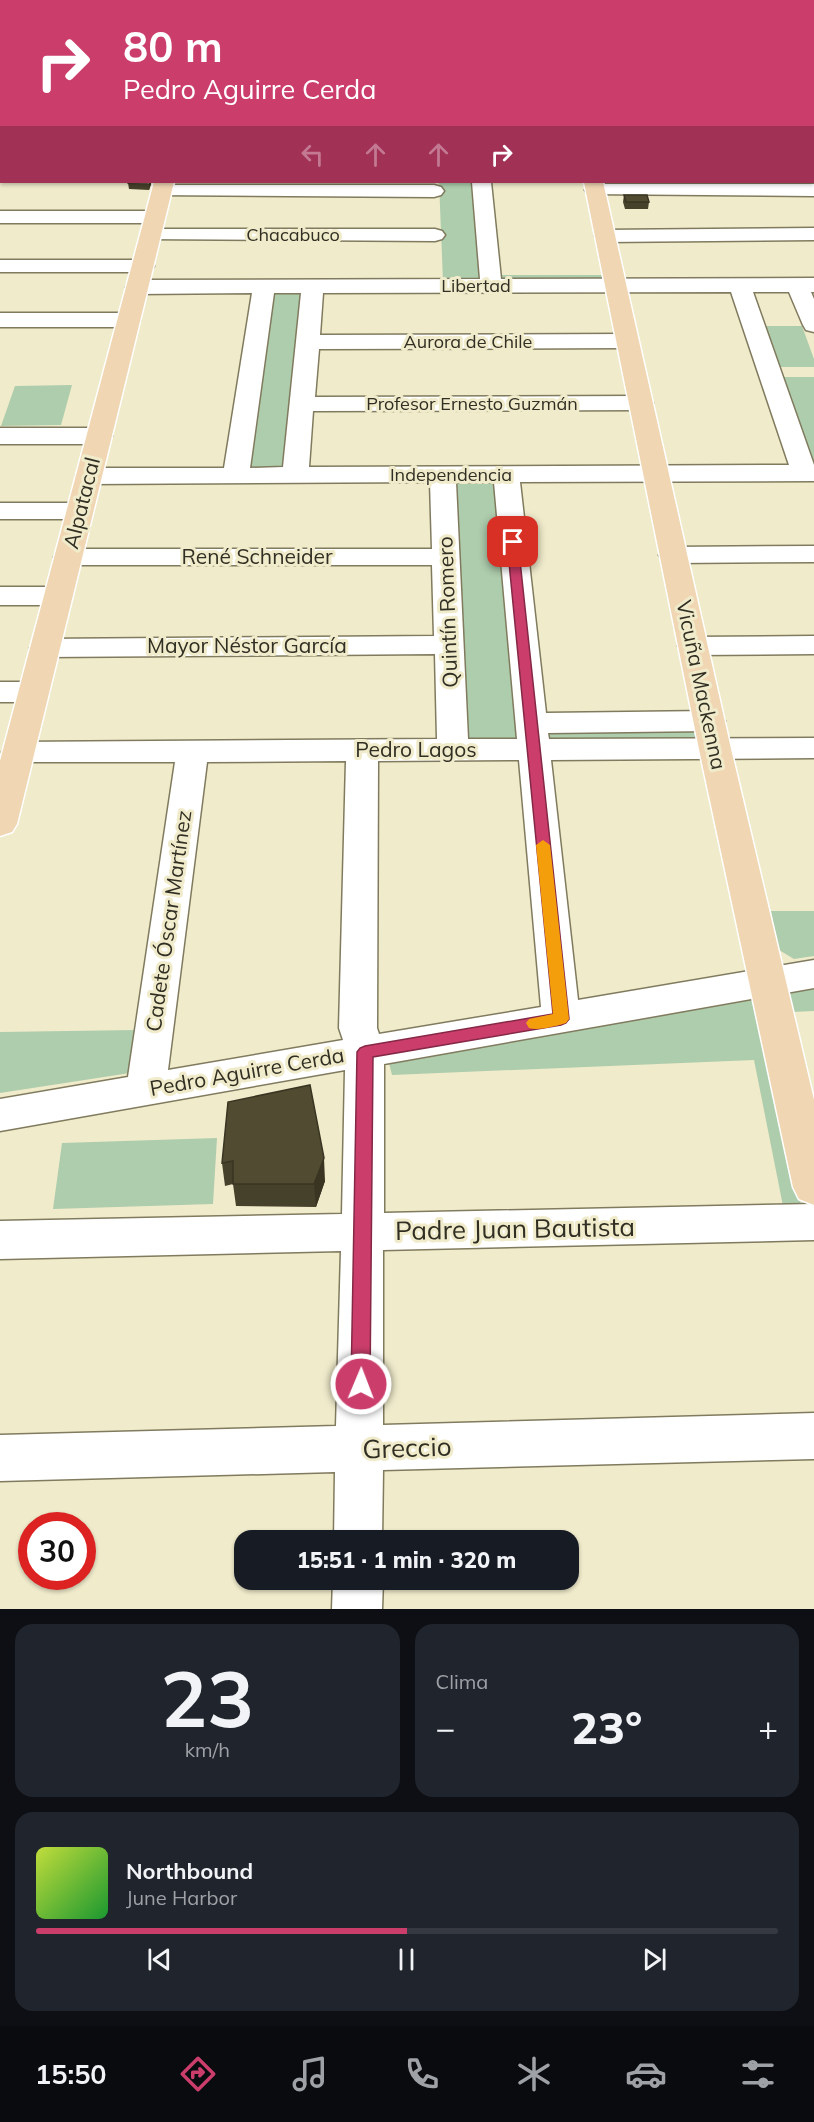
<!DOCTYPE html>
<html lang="es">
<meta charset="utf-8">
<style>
body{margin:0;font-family:Mulish,sans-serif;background:#20242c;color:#f1f3f6;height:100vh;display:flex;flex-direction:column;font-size:22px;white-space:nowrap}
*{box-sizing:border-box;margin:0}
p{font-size:20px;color:#9ea1a6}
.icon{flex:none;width:33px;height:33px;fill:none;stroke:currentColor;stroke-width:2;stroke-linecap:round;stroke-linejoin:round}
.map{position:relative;height:1609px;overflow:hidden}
.sheet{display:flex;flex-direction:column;gap:15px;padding:15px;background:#0d0f14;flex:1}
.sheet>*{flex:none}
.hud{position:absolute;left:0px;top:0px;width:814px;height:183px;box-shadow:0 2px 4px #0004;background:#cb3e6c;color:#fff;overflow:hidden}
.speed{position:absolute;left:18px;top:1512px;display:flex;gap:12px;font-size:30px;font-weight:700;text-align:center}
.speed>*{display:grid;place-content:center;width:78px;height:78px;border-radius:50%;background:#171b24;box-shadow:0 2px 4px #0004;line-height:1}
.speed .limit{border:9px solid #d22;background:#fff;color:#111}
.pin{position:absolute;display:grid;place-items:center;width:51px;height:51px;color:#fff;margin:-26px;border-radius:12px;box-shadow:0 3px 9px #0006}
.me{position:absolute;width:66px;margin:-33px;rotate:1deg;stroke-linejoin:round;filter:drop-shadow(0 0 4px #0008)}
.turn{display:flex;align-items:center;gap:21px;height:126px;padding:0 24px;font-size:27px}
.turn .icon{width:78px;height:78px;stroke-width:2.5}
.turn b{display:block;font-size:42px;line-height:51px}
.lanes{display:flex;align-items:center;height:57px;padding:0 24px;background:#0003;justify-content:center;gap:30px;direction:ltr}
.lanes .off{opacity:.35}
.big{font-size:45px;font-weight:800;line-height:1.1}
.sheet .widget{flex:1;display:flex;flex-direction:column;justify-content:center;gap:9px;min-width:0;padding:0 21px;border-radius:18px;background:#20242c}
.sheet .dial{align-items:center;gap:0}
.dial b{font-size:78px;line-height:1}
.song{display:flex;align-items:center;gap:18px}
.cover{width:72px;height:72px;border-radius:9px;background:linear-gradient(135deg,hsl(70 70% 55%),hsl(130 70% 35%))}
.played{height:6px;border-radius:3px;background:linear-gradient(90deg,#cb3e6c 50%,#363941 50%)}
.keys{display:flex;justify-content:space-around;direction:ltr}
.heat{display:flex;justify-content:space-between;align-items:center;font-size:33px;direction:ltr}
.sheet .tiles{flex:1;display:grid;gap:15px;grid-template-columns:1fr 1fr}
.widget:last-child{grid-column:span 2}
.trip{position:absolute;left:234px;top:1530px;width:345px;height:60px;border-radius:18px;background:#171b24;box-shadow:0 2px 4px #0004;font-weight:800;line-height:60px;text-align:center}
.menu{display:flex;height:96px;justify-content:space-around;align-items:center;background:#090b0e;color:#9ea1a6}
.menu .icon{width:42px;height:42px}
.menu .on{color:#cb3e6c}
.menu b{font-size:27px;color:#f1f3f6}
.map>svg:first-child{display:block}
</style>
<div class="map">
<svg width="814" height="1609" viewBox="0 0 814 1609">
<rect width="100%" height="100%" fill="#f0ebcb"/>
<!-- green -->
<path fill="#aecdad" d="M439,182h36l8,99h-40z
M495,275h109l2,9h-110z
M307,289l-20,179h-43l25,-178z
M766,326h36l12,33v8h-34z
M784,377h30v86z
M72,385l-11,40 -60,1 14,-40z
M453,480l47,1 21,258 -60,1z
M693,727l4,16 -158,1 -1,-16z
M771,911h43v45l-20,3 -15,-9z
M814,987v24l-22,1 -4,-20z
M749,997l12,3 40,205 -18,1 -29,-146 -362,15 -4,-16z
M136,1030l-6,43 -130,20v-61z
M217,1138l-4,66 -160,5 9,-66z"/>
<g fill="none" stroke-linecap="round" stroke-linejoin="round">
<!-- minor casing -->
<g stroke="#807b5e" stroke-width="3">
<path id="minor" d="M0,0l7,2h-5v8z
M813,39h1v10h-1z
M0,40h2v10h-2z
M813,72h1v10h-1z
M813,105h1v10h-1z
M0,128h2v12h-2z
M813,143h1v12h-1z
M0,168h2v12h-2z
M472,182h19l10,97 313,-1v14h-3l3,7v33l-8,-2 -3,-5 -14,-33h-36l61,173v16l-294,1 26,231 163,-2 11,3 5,7 -5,7 -11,3 -161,2 1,6 265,-1v20l-263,2 27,240 236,-40v28l-430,76v149l430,-9v36l-431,10v175l431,-12v46l-431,11 -1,70h-48l1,-68 -335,9v-46l336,-9 5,-175 -341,8v-38l342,-7 3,-144 -345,61v-32l128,-22 47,-315h-157l-11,-3 -5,-7 5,-7 11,-3 419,-3 -2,-85 -390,3 -10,-3 -5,-6 5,-6 10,-3 389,-3 -2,-71h-364l-10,-2 -4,-6 4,-6 10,-2h364l-2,-67 -341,2 -9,-3 -4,-5 4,-5 9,-3h135l28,-175 -115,1 -8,-2 -3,-5 3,-5 8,-2 343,-1zM731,292l58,173 -480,2 4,-56 328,-1 9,-2 3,-5 -3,-5 -9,-2 -326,1 4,-48 308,-1 8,-2 3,-5 -3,-5 -8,-2 -307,1 3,-42zM274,293h27l-18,174 -33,1zM456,482h38l23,257h-49zM519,760l22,247 -162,27 -2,-6 1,-267zM346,761l-7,267 4,12 -175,30 39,-308z
M595,184h219v12l-226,-2 -3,-4 3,-4z
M162,185h272l7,2 3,4 -3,4 -7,2 -279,-2 -3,-4 3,-4z
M0,211h155l7,2 3,4 -3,4 -7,2h-155z
M814,228v12l-209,2 -7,-2 -3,-4 3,-4 7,-2z
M151,229h284l7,2 3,4 -3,4 -7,2 -291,-2 -3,-4 3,-4z
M0,260h143l8,1 3,5 -3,5 -8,1h-143z
M0,313h129l8,2 3,5 -3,5 -8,2h-129z
M0,428h99l9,3 4,5 -4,5 -9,3h-99z
M0,503h80l9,2 4,6 -4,6 -9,2h-80z
M814,546v16l-141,1 -10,-2 -4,-6 4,-6 10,-2z
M0,587h58l10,3 4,6 -4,6 -10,3h-58z
M814,636v18l-121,1 -10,-3 -5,-6 5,-6 10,-3z
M0,682h34l11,3 4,7 -4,7 -11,3h-34z
M333,1580h50l-1,29h-50z"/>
</g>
<!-- major casing -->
<g stroke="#fff" stroke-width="3">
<path id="major" d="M203,0h16v2h-16z
M546,0h16v2h-16z
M154,182h20l-157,642 -5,8 -12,4v-75z
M584,182h19l128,567 83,351v105l-15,-6 -6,-12 -94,-438z"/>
</g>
<!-- minor -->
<use href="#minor" fill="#fff" fill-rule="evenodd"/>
<!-- major -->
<use href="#major" fill="#f0d6b2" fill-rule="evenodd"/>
</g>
<!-- wall -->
<path fill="#46412a" d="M227,0h17v1h-17z
M261,0h24l-1,2h-23z
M297,0h23v2h-23z
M329,0h23v2h-23z
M363,0h23v1h-23z
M397,0h24v1h-24z
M657,0h95l1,2h-96z
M765,0h31v2h-30z
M128,183l23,1 -2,6 -20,-1z
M624,195l25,7 -1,7h-23l-2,-7z
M228,1102l97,79 -9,26 -80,-1 -3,-22 -8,2 -3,-23z"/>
<!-- shaded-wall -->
<path fill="#393522" d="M149,182h2v2l-2,6z
M324,1158l1,23 -9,26 -2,-23z"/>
<!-- building -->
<path fill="#514c31" stroke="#393522" stroke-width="1.5" d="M502,0h34v2h-30v-2z
M579,0h17v2h-17z
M599,0h57v2h-57z
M667,0h55l1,2h-56z
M728,0h24l1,2h-24z
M776,0h20v2h-19z
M128,182h21l-1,1h-20z
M624,195h23l2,7h-23z
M310,1085l14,73 -10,26h-81v-23l-11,2 6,-61z"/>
<!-- route -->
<path fill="#cb3e6c" stroke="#842846" stroke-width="1.5" d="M513,539l5,3 51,477 -3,4 -5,2 -188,32 -3,327 -3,6 -6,3 -7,-3 -3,-6 6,-332 3,-4 5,-2 188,-32 -46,-472z"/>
<!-- slow -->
<path fill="#f59e0b" d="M543,840l7,5 19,174 -3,4c-10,3 -27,8 -37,5l-3,-5 3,-4 24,-5 -17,-169z"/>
<g text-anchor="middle" stroke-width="6" stroke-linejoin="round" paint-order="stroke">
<!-- far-street labels -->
<g font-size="18" fill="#312f23" stroke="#f0ebcb">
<text x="293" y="241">Chacabuco</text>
<text x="476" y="292">Libertad</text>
<text x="468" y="348">Aurora de Chile</text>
<text x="472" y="410">Profesor Ernesto Guzmán</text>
<text x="451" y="481">Independencia</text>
</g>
<!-- street labels -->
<g font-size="21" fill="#312f23" stroke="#f0ebcb">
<text transform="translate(82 503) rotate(-76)" y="7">Alpatacal</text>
<text x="257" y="564">René Schneider</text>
<text transform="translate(448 612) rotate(-92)" y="7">Quintín Romero</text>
<text x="247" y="653">Mayor Néstor García</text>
<text transform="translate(701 685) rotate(78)" y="7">Vicuña Mackenna</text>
<text x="416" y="757">Pedro Lagos</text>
<text transform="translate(169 921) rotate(-82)" y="7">Cadete Óscar Martínez</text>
<text transform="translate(247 1072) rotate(-10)" y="7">Pedro Aguirre Cerda</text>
</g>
<!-- near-street labels -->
<g font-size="26" fill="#312f23" stroke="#f0ebcb">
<text transform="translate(515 1229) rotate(-1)" y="9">Padre Juan Bautista</text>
<text transform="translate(407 1448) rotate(-2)" y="9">Greccio</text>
</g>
</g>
</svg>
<div class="speed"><div class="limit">30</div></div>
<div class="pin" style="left:513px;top:542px;background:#d93025"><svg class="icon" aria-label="arrive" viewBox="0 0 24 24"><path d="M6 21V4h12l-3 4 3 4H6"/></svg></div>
<svg class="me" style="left:361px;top:1384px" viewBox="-20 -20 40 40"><circle r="17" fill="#cb3e6c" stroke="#fff" stroke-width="3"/><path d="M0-11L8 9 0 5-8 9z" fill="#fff"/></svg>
<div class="trip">15:51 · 1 min · 320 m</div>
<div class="hud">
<div class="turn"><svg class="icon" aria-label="right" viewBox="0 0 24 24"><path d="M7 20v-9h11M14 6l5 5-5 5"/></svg><div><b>80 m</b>Pedro Aguirre Cerda</div></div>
<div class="lanes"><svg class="icon off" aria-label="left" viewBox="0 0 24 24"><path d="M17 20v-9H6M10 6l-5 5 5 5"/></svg><svg class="icon off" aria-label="ahead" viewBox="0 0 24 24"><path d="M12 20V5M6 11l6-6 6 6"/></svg><svg class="icon off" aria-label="ahead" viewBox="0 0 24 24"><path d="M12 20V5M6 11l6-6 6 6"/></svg><svg class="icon" aria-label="right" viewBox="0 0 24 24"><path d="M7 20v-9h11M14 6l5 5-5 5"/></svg></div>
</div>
</div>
<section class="sheet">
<div class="tiles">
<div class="widget dial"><b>23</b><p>km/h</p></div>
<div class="widget"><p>Clima</p>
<div class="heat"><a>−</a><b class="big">23°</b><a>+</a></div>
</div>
<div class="widget">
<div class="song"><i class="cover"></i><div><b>Northbound</b><p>June Harbor</p></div></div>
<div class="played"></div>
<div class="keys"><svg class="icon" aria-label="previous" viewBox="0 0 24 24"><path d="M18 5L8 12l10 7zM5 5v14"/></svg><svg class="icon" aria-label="pause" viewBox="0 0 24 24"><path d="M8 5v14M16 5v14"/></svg><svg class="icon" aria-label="next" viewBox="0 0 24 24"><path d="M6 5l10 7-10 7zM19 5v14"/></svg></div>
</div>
</div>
</section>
<nav class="menu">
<b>15:50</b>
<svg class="icon on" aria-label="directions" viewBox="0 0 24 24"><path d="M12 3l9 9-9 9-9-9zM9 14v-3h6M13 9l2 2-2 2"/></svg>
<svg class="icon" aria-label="music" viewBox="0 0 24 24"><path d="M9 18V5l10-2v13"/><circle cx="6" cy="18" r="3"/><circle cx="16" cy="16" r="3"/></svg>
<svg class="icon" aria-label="phone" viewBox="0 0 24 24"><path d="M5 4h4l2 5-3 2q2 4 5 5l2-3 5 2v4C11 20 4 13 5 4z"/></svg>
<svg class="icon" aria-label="climate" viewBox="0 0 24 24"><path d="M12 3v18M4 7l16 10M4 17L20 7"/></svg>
<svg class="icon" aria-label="car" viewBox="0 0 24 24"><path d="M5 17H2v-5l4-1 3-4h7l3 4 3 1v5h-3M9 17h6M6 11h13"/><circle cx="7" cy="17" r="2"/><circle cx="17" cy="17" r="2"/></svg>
<svg class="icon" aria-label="filters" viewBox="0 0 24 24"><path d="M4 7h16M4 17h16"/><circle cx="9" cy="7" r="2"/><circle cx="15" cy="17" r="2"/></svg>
</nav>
